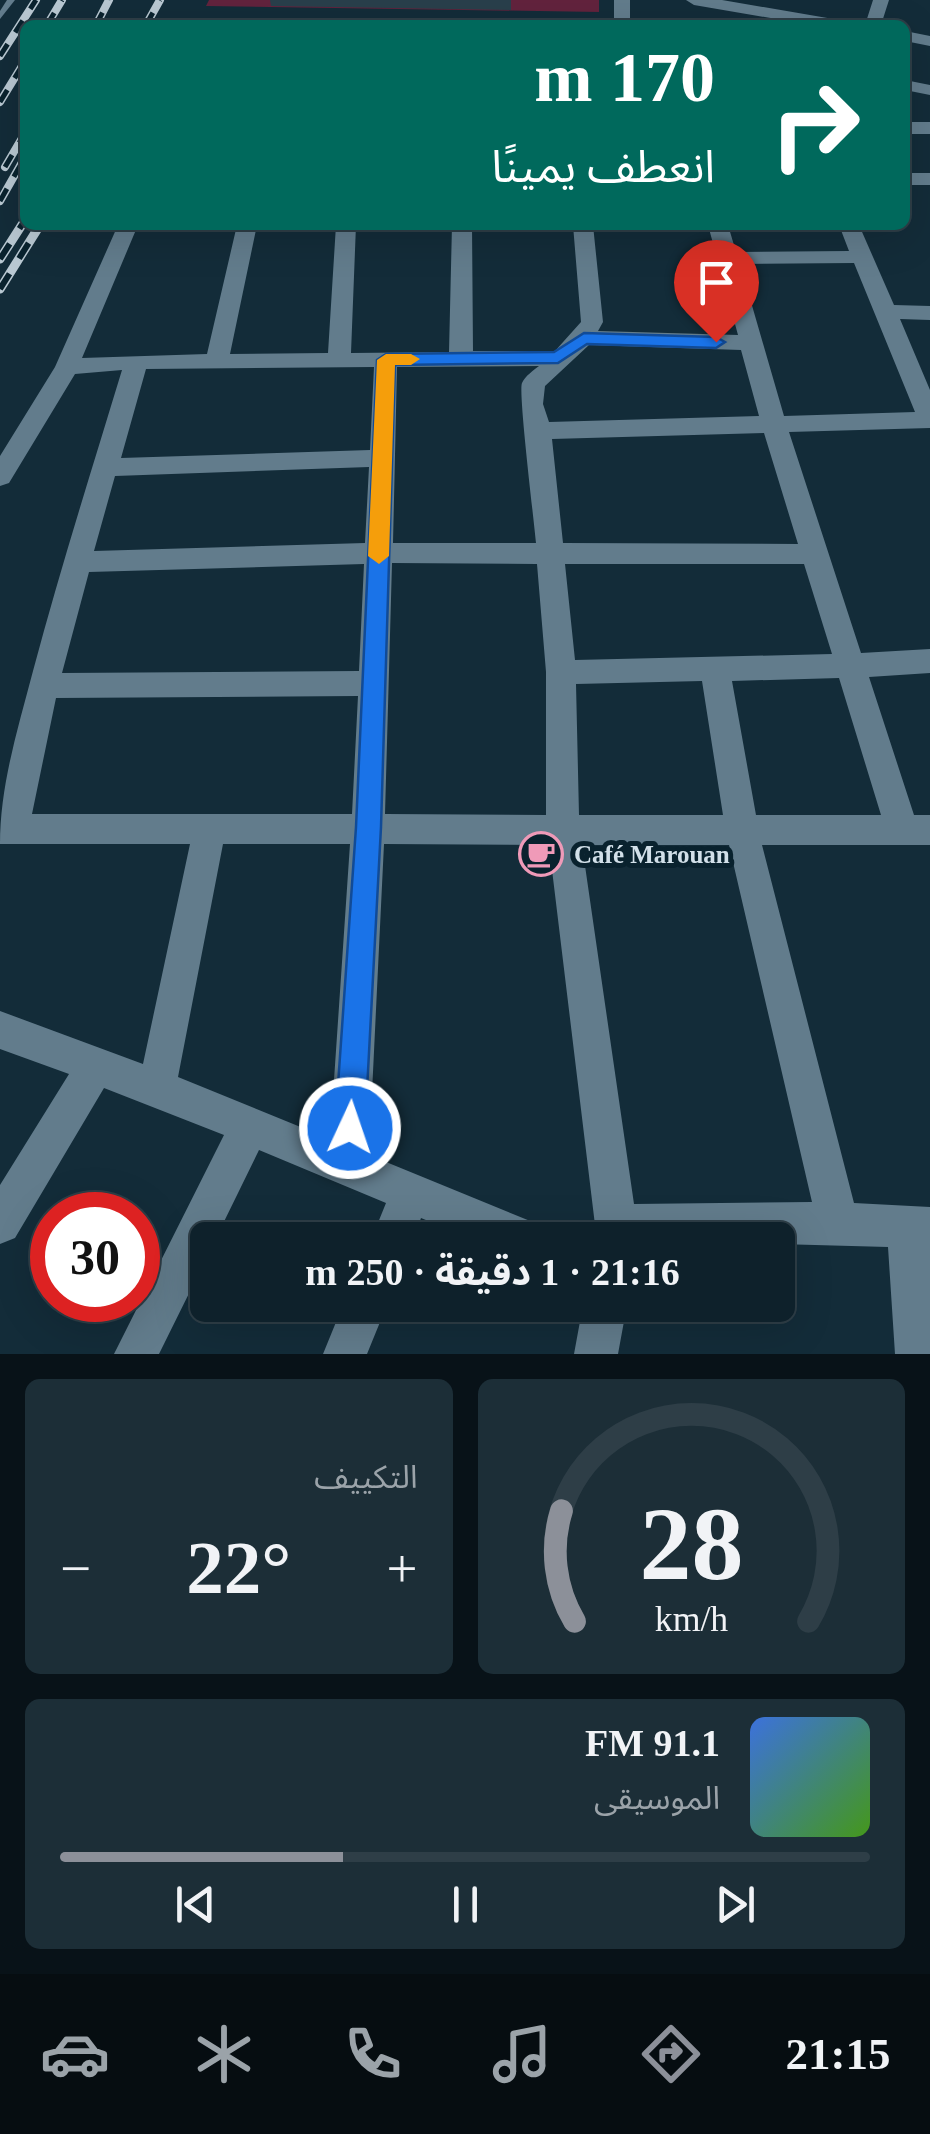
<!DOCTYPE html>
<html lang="ar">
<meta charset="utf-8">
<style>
body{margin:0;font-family:"Times New Roman","Noto Sans Arabic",serif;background:#1c2e37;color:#f1f3f6;direction:rtl;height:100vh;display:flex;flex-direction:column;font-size:38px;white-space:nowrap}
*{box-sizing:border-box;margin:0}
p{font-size:32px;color:#9ba3a9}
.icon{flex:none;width:55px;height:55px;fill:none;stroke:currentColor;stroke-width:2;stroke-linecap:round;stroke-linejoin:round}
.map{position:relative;height:1354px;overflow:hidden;direction:ltr}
.details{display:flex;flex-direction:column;gap:25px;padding:25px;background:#081218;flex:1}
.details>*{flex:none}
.top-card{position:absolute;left:20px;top:20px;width:890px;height:210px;border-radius:15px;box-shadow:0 10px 40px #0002,0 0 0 2px #2e3e47;direction:rtl;background:#00695c;color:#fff;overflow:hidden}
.speed{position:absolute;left:30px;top:1192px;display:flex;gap:20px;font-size:50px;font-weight:700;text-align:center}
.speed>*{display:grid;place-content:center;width:130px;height:130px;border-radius:50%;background:#0e212b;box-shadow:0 10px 40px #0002,0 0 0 2px #2e3e47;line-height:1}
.speed .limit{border:15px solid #d22;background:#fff;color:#111}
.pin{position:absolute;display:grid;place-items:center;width:85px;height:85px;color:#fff;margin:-102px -42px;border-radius:50% 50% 50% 0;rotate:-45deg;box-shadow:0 0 10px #0007}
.pin .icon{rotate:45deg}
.me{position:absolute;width:110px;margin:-55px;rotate:3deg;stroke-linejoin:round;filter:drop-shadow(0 0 8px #0008)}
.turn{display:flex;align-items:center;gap:35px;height:210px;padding:0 30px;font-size:45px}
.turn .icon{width:130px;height:130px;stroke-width:2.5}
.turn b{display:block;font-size:70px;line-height:85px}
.big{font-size:75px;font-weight:700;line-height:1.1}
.details .widget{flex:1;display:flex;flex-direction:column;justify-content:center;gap:15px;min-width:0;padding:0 35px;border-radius:15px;background:#1c2e37}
.details .dial{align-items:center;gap:0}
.dial svg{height:260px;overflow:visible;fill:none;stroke:#2e3e47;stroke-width:7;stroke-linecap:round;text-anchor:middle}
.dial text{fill:#f1f3f6;stroke:none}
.song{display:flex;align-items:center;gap:30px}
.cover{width:120px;height:120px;border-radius:15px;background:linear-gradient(135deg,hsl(220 70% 55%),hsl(100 70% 35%))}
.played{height:10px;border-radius:5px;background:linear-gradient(90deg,#8c9099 35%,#2e3e47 35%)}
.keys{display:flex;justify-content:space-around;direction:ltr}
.heat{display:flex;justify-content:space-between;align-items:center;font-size:55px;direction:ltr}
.details .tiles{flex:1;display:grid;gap:25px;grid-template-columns:1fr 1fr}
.widget:last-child{grid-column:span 2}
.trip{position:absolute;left:190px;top:1222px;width:605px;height:100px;border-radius:15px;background:#0e212b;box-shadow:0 10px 40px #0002,0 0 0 2px #2e3e47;font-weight:700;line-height:100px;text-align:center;direction:rtl}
.dock{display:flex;height:160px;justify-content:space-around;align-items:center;background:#060d11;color:#9ba3a9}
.dock .icon{width:70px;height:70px}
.dock .selected{color:#8c9099}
.dock b{font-size:45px;color:#f1f3f6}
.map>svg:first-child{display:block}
</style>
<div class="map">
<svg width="930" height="1354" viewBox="0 0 930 1354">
<rect width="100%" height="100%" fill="#132c39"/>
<!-- green -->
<path fill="#62233d" d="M209,0h390v12l-393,-6z"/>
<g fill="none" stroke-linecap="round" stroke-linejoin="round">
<!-- service -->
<path fill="#627c8c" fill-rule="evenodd" d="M7,0h8l-15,19v-8z"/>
<!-- minor -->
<path fill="#627c8c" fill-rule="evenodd" d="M614,0h16v25h-16z
M686,0h36l117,20 8,5h-36l-117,-20z
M873,0h16l-8,25h-16z
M215,20h216l8,5h-232z
M905,31l25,5v10l-25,-5z
M905,80l25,5v10l-25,-5z
M905,122h25v12h-25z
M905,173h25v12h-25z
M118,225h20l-56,133 125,-4 30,-129h20l-27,129 98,-1 8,-128h20l-5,128 98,-1 3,-127h20l1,126h82l26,-29 -8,-97h20l10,97 -5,9 140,4 -30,-110h20l8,27 113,-1 -10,-26h20l35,80 36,1v14l-30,-1 30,71v38l-141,4 72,221 69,-4v24l-61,4 45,138h16v30h-168l92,358 76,4v147h-35l-7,-107 -110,-3v-4h-185l2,-15 -46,-380 -165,-1 -15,311 171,70 6,15h-71l-54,-22 -8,22h-42l15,-37 -127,-53 -44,90h-7v15l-49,99h-45l110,-219 -120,-47 -89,150 -15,6v-59l69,-111 -69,-25v-38l143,53 47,-220h-190c0,-59 18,-116 33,-173 27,-101 58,-199 89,-301l-47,4 -66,109 -9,3v-30l55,-89zM854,263l61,149 -131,4 -44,-152zM589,345l152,5 18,66 -210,6 -6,-18 2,-18zM539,366c-5,4 -14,10 -17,17 -4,8 12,138 14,160h-143l4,-176zM374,367l-4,83 -249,8 25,-89zM764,433l34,111 -235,-1 -11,-104zM369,467l-4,76 -271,8 21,-75zM392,563l145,1 9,108v143l-161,-1zM364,564l-5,107 -297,2 27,-101zM565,564h239l28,90 -257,6zM839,678l42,137h-125l-24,-134zM702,681l21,134h-144l-3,-131zM358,696l-6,118h-320l24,-116zM223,844h127l-20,295 -152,-62zM582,845h147l83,357 -178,2z
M343,1305h44l-20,49h-44z
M583,1305h44l-9,49h-44z"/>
<!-- rail-far1 casing -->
<g stroke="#b9c8d2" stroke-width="8">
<path id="rail-far1" d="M47,25l15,-25
M96,25l13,-25
M146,25l14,-25
M0,56l36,-56
M0,102l25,-41
M5,167l20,-34
M0,201l25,-44"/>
</g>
<!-- rail casing -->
<g stroke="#b9c8d2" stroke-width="9">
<path id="rail" d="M0,259l25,-39
M0,289l40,-64"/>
</g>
<!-- rail-far1 -->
<use href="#rail-far1" stroke="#09222e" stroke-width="5" stroke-dasharray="14" stroke-linecap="butt"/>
<!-- rail -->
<use href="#rail" stroke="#09222e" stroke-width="6" stroke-dasharray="18" stroke-linecap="butt"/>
</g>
<!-- wall -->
<path fill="#293f4b" d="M270,0h241v10l-240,-4z"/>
<!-- route -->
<path fill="#1a73e8" stroke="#114b97" stroke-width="2.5" d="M584,333l132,4 9,5 -9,6 -129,-4 -29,19 -163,2 -14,462 -16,301 -4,10 -11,4 -11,-4 -4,-10 21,-301 21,-467 9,-6 168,-2z"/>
<!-- slow -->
<path fill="#f59e0b" d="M386,354h25l9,5 -9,6h-16l-6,191 -10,8 -11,-8 9,-196z"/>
<!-- icons -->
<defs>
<g id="cafe-ring" transform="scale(2.25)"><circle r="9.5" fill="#09222e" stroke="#ef9ab8" stroke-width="1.5"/><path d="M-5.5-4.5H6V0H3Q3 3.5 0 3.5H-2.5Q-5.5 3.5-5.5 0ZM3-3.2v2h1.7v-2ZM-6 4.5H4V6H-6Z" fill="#ef9ab8"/></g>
</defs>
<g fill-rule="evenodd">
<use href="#cafe-ring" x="541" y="854"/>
</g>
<g text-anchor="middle" stroke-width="10" stroke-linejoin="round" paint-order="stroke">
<!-- poi labels -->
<g font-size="25" font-weight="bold" fill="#d2e0e9" stroke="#09222e" text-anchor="start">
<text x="574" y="863">Café Marouan</text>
</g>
</g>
</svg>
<div class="speed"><div class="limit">30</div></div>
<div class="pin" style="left:716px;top:342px;background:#d93025"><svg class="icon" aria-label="arrive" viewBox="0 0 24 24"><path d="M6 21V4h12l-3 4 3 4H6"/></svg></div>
<svg class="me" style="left:350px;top:1128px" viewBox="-20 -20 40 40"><circle r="17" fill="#1a73e8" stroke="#fff" stroke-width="3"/><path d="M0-11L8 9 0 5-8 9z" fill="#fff"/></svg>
<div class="trip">21:16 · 1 دقيقة · 250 m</div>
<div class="top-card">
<div class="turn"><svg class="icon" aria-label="right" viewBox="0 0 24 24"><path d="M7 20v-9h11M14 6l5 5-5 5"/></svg><div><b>170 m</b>انعطف يمينًا</div></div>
</div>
</div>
<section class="details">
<div class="tiles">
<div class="widget dial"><svg viewBox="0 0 100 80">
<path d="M14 69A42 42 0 1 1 86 69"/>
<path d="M14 69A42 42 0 0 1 10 35" stroke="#8c9099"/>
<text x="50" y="56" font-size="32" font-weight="700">28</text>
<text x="50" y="72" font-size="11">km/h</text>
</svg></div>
<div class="widget"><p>التكييف</p>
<div class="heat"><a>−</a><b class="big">22°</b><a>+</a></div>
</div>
<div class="widget">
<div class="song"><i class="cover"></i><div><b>91.1 FM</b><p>الموسيقى</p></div></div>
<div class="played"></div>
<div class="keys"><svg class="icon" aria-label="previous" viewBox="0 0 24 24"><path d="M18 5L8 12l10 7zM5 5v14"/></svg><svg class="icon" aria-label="pause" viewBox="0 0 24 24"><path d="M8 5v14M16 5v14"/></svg><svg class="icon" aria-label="next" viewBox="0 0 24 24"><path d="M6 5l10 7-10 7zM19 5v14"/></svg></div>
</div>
</div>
</section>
<nav class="dock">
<b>21:15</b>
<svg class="icon selected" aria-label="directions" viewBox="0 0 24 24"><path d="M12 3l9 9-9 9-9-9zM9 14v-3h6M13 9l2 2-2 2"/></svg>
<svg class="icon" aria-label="music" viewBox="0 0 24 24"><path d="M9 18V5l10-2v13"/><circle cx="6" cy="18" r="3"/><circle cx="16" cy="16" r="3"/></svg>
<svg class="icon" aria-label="phone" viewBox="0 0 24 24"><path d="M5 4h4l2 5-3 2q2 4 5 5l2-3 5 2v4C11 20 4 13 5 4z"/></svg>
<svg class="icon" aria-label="climate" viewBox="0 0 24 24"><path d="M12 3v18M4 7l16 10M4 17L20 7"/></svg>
<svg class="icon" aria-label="car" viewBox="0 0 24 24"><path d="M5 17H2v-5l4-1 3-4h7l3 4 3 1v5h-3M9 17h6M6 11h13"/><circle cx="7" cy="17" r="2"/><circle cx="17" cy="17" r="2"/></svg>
</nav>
